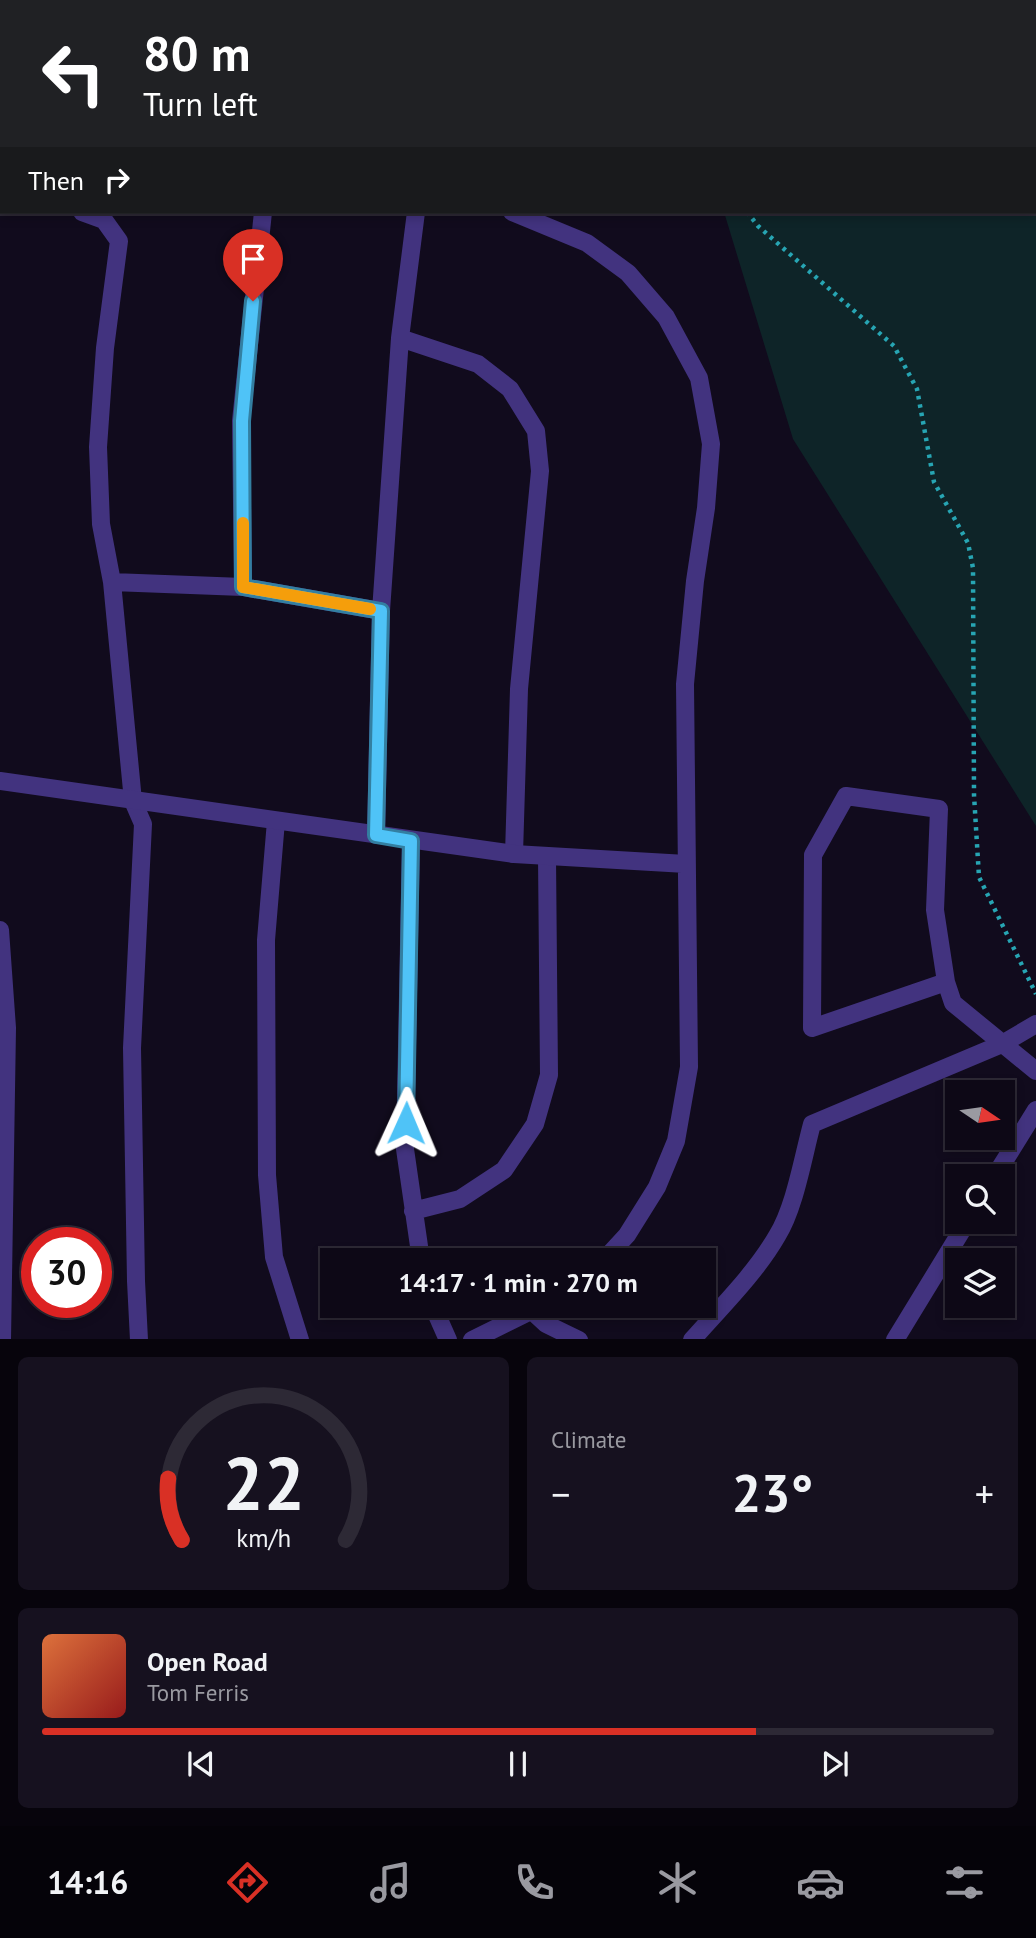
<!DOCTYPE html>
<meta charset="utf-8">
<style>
body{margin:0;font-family:"PT Sans",sans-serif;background:#16111f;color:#f1f3f6;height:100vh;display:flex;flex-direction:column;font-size:26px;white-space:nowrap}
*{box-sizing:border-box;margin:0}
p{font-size:23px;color:#9a9aa1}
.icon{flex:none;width:38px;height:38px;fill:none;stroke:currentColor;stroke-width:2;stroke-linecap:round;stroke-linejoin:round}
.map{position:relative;height:1339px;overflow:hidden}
.panel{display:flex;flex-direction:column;gap:18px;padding:18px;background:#07040c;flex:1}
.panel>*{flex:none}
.guide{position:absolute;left:0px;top:0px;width:1036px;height:214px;box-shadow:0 4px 10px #0003,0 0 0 2px #2d2935;background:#202124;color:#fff;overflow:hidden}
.needle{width:46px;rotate:103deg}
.tools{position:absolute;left:945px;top:1080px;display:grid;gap:14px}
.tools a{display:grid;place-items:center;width:70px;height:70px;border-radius:0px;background:#0d0816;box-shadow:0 4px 10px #0003,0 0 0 2px #2d2935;font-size:35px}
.speed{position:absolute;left:21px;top:1227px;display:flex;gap:14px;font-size:35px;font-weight:700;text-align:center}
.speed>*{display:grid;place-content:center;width:91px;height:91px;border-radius:50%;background:#0d0816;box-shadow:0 4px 10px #0003,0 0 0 2px #2d2935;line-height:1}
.speed .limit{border:10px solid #d22;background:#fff;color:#111}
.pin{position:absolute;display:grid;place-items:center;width:60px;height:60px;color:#fff;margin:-72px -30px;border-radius:50% 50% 50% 0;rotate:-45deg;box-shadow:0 0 7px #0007}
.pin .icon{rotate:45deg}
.me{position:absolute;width:77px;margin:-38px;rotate:1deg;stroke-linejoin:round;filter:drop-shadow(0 0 5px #0008)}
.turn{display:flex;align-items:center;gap:24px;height:147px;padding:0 28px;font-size:32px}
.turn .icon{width:91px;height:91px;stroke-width:2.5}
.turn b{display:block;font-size:49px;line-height:60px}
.then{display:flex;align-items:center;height:66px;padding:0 28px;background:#0003;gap:14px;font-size:26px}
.big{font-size:52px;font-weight:800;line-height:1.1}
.panel .tile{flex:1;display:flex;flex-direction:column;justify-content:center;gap:10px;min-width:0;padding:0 24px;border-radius:10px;background:#16111f}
.panel .dial{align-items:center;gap:0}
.dial svg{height:182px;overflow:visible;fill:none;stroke:#2d2935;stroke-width:7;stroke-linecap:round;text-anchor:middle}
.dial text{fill:#f1f3f6;stroke:none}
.song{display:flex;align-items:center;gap:21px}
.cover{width:84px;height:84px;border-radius:10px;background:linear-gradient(135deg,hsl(20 70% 55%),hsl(0 70% 35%))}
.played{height:7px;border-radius:4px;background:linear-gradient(90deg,#d93025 75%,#2d2935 75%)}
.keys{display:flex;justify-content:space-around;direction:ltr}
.heat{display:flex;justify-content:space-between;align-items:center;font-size:38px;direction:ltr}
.panel .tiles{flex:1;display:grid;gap:18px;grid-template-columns:1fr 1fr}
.tile:last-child{grid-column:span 2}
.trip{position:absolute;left:320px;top:1248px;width:396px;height:70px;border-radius:0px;background:#0d0816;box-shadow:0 4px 10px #0003,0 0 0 2px #2d2935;font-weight:800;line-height:70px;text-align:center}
.dock{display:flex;height:112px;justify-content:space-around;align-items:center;background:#050309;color:#9a9aa1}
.dock .icon{width:49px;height:49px}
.dock .active{color:#d93025}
.dock b{font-size:32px;color:#f1f3f6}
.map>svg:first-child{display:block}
</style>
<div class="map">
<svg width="1036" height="1340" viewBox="0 0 1036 1340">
<rect width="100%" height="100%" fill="#110b1d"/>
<!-- green -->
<path fill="#0e2428" d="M405,0h582l1,2h-579z
M1034,74l2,3v749l-243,-387 -69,-227h310z"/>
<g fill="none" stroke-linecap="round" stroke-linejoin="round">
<!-- path -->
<path stroke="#27a5b3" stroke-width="4.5" stroke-dasharray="3.5 5" stroke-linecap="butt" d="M676,0l1,2
M747,212l11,14 136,120 23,43 17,93 34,61 5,25 1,227 5,82 57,117"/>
<!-- minor -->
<path stroke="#42337f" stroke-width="18" d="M248,0l4,2
M184,2l1,-2
M0,184h2
M82,212l22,8 15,21 -14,107 -7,99 3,77 11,58 21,219 10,23 -11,224 4,233 3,59
M400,338l78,26 32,25 26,42 4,40 -21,218 -5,165
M112,582l131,5 138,24
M243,587l-2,-166 22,-209
M846,796l93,13 -4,101 11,72 -134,46 1,-173z
M276,821l-10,119 1,235 7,82 26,83
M376,835l5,-224 19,-273 16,-126
M411,841l-6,308 16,111
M946,982l7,21 83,68
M995,1176l41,-66
M413,1211l47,-12 44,-29 31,-46 14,-49 -2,-218
M433,1306l15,34
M532,1311l14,13 33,16
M692,1340c29,-33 63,-66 85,-104 18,-29 26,-79 35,-112l190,-80 34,-20
M895,1340l72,-118"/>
<!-- tertiary -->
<path stroke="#42337f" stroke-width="18" d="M0,21h2
M512,212l75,31 41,30 38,44 33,61 12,66 -5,64 -11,73 -10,103 4,383 -13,74 -19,46 -30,48 -23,25
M0,781l514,73 172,10
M0,930l7,98 -5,312
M472,1340l69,-34"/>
</g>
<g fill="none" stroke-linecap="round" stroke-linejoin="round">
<!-- route casing -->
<g stroke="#337fa1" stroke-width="18">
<path id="route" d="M253,301l-11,120 1,166 138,24 -5,224 35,6 -5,282"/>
</g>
<!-- route -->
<use href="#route" stroke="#4fc3f7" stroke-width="12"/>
<!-- slow -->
<path stroke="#f59e0b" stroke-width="12" d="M243,523v64l127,22"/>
</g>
</svg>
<div class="tools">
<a><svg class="needle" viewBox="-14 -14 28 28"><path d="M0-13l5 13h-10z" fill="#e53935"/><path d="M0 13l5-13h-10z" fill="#9a9aa1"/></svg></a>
<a><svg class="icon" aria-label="search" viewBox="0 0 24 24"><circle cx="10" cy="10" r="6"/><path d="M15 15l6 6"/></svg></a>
<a><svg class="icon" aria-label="layers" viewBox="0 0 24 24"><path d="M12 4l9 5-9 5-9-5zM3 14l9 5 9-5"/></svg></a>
</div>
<div class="speed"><div class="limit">30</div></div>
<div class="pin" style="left:253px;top:301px;background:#d93025"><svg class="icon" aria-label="arrive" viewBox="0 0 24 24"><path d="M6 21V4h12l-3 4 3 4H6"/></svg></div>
<svg class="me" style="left:406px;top:1123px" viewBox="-20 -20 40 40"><path d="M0-17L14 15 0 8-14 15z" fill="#4fc3f7" stroke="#fff" stroke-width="4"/></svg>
<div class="trip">14:17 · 1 min · 270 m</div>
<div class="guide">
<div class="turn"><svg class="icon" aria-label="left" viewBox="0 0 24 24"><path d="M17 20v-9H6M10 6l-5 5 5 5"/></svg><div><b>80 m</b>Turn left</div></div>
<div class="then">Then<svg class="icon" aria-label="right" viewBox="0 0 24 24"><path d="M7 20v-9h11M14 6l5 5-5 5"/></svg></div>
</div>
</div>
<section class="panel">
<div class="tiles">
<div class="tile dial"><svg viewBox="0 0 100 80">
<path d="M14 69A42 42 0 1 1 86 69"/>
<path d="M14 69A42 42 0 0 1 8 42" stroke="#d93025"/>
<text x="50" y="56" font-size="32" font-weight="700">22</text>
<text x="50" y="72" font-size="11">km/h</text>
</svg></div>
<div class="tile"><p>Climate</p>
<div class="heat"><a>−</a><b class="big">23°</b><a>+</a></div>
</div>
<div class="tile">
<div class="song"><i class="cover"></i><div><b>Open Road</b><p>Tom Ferris</p></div></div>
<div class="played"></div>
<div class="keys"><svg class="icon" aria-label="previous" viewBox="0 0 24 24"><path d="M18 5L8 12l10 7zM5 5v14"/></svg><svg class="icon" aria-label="pause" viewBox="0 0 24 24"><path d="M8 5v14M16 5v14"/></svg><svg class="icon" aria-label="next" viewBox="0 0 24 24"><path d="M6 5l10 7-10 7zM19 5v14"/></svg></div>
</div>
</div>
</section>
<nav class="dock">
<b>14:16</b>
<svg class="icon active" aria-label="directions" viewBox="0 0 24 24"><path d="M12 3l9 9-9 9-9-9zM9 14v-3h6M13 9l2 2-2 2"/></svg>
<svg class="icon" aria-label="music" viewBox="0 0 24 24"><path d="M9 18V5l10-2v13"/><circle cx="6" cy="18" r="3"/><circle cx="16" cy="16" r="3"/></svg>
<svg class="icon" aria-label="phone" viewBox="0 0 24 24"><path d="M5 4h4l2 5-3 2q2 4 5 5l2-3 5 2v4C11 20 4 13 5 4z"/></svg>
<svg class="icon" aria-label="climate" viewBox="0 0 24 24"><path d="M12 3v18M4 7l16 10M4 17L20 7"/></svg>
<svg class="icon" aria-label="car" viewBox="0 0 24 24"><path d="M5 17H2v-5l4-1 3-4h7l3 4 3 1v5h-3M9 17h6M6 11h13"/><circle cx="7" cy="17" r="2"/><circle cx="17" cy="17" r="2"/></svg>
<svg class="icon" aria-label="filters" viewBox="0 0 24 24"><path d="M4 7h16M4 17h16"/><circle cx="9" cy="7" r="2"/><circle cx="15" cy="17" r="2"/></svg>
</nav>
